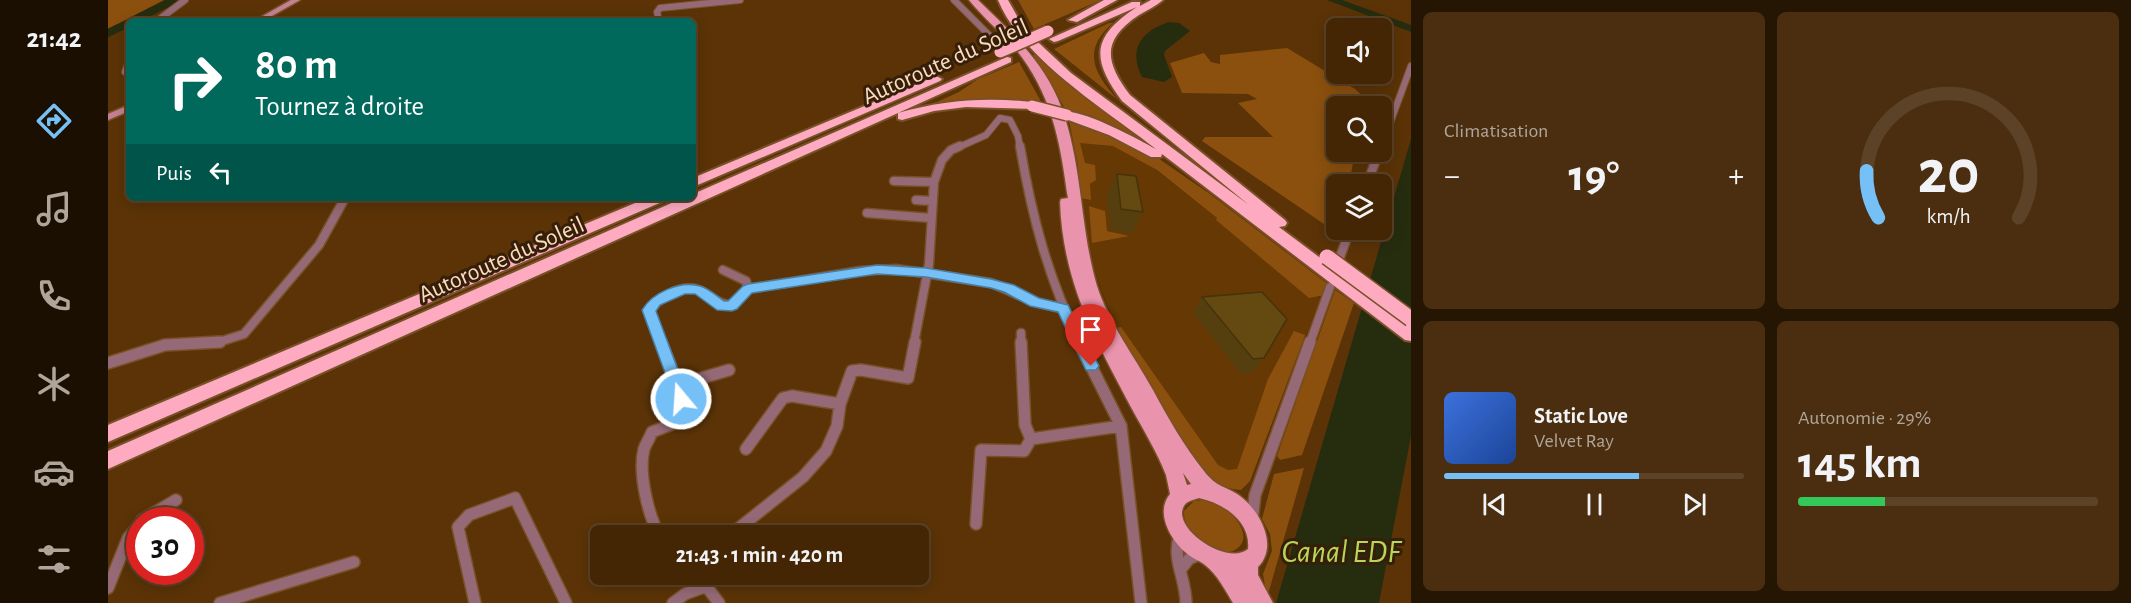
<!DOCTYPE html>
<html lang="fr">
<meta charset="utf-8">
<style>
body{margin:0;font-family:"Alegreya Sans",sans-serif;background:#4b2e0f;color:#f1f3f6;height:100vh;display:flex;flex-direction:column;font-size:22px;white-space:nowrap}
*{box-sizing:border-box;margin:0}
p{font-size:20px;color:#afa59a}
.icon{flex:none;width:33px;height:33px;fill:none;stroke:currentColor;stroke-width:2;stroke-linecap:round;stroke-linejoin:round}
.map{position:relative;flex:1;overflow:hidden}
.details{display:flex;flex-direction:column;gap:12px;padding:12px;background:#251503;width:720px}
.details>*{flex:none}
.top-card{position:absolute;left:18px;top:18px;width:570px;height:183px;border-radius:9px;box-shadow:0 3px 15px #0003,0 0 0 2px #5c4327;background:#00695c;color:#fff;overflow:hidden}
.fabs{position:absolute;left:1218px;top:18px;display:grid;gap:12px}
.fabs a{display:grid;place-items:center;width:66px;height:66px;border-radius:9px;background:#442605;box-shadow:0 3px 15px #0003,0 0 0 2px #5c4327;font-size:30px}
.speed{position:absolute;left:18px;top:507px;display:flex;gap:12px;font-size:30px;font-weight:700;text-align:center}
.speed>*{display:grid;place-content:center;width:78px;height:78px;border-radius:50%;background:#442605;box-shadow:0 3px 15px #0003,0 0 0 2px #5c4327;line-height:1}
.speed .limit{border:9px solid #d22;background:#fff;color:#111}
.pin{position:absolute;display:grid;place-items:center;width:51px;height:51px;color:#fff;margin:-62px -26px;border-radius:50% 50% 50% 0;rotate:-45deg;box-shadow:0 0 6px #0007}
.pin .icon{rotate:45deg}
.me{position:absolute;width:66px;margin:-33px;rotate:342deg;stroke-linejoin:round;filter:drop-shadow(0 0 4px #0008)}
.turn{display:flex;align-items:center;gap:21px;height:126px;padding:0 30px;font-size:27px}
.turn .icon{width:78px;height:78px;stroke-width:2.5}
.turn b{display:block;font-size:42px;line-height:51px}
.then{display:flex;align-items:center;height:57px;padding:0 30px;background:#0003;gap:12px;font-size:22px}
.big{font-size:45px;font-weight:700;line-height:1.1}
.details .card{flex:1;display:flex;flex-direction:column;justify-content:center;gap:9px;min-width:0;padding:0 21px;border-radius:9px;background:#4b2e0f}
.details .dial{align-items:center;gap:0}
.dial svg{height:156px;overflow:visible;fill:none;stroke:#5c4327;stroke-width:7;stroke-linecap:round;text-anchor:middle}
.dial text{fill:#f1f3f6;stroke:none}
.song{display:flex;align-items:center;gap:18px}
.cover{width:72px;height:72px;border-radius:9px;background:linear-gradient(135deg,hsl(220 70% 55%),hsl(220 70% 35%))}
.played{height:6px;border-radius:3px;background:linear-gradient(90deg,#75c0f6 65%,#5c4327 65%)}
.keys{display:flex;justify-content:space-around;direction:ltr}
.heat{display:flex;justify-content:space-between;align-items:center;font-size:33px;direction:ltr}
.charge{height:9px;border-radius:4px;background:linear-gradient(90deg,#34c759 29%,#5c4327 0)}
.details .tiles{flex:1;display:grid;gap:12px;grid-template-columns:repeat(2,1fr)}
.trip{position:absolute;left:482px;top:525px;width:339px;height:60px;border-radius:9px;background:#442605;box-shadow:0 3px 15px #0003,0 0 0 2px #5c4327;font-weight:700;line-height:60px;text-align:center}
main{display:flex;flex:1;min-height:0}
.dock{display:flex;flex-direction:column;width:108px;justify-content:space-around;align-items:center;background:#1b0f02;color:#afa59a}
.dock .icon{width:42px;height:42px}
.dock .active{color:#75c0f6}
.dock b{font-size:27px;color:#f1f3f6}
.map>svg:first-child{display:block}
</style>
<main>
<nav class="dock">
<b>21:42</b>
<svg class="icon active" aria-label="directions" viewBox="0 0 24 24"><path d="M12 3l9 9-9 9-9-9zM9 14v-3h6M13 9l2 2-2 2"/></svg>
<svg class="icon" aria-label="music" viewBox="0 0 24 24"><path d="M9 18V5l10-2v13"/><circle cx="6" cy="18" r="3"/><circle cx="16" cy="16" r="3"/></svg>
<svg class="icon" aria-label="phone" viewBox="0 0 24 24"><path d="M5 4h4l2 5-3 2q2 4 5 5l2-3 5 2v4C11 20 4 13 5 4z"/></svg>
<svg class="icon" aria-label="climate" viewBox="0 0 24 24"><path d="M12 3v18M4 7l16 10M4 17L20 7"/></svg>
<svg class="icon" aria-label="car" viewBox="0 0 24 24"><path d="M5 17H2v-5l4-1 3-4h7l3 4 3 1v5h-3M9 17h6M6 11h13"/><circle cx="7" cy="17" r="2"/><circle cx="17" cy="17" r="2"/></svg>
<svg class="icon" aria-label="filters" viewBox="0 0 24 24"><path d="M4 7h16M4 17h16"/><circle cx="9" cy="7" r="2"/><circle cx="15" cy="17" r="2"/></svg>
</nav>
<div class="map">
<svg width="1303" height="603" viewBox="0 0 1303 603">
<rect width="100%" height="100%" fill="#5b3307"/>
<!-- built -->
<path fill="#653804" d="M964,135l48,7 200,157 -70,182 -9,9 -18,-2 -107,-160 -32,-85z"/>
<!-- green -->
<path fill="#8b500e" d="M0,0h56l-56,29z
M910,0h83l-67,29z
M1001,23h4c-32,27 -19,51 5,77l-64,-51z
M1179,48l68,41 15,14 -23,-3 1,6h-12v46h22l-4,6 -5,26h-13v17l-4,5 4,17 -12,1 -122,-83 3,-4h68l-35,-34 19,-4 -9,-5 -66,-1 -12,-30 34,-10 7,9 9,2v-9z
M929,54l129,102 -45,-24 -55,-21 -16,-30 -19,-25z
M911,62l24,43 -58,-6 -32,2 -39,8 23,-7 22,-10 19,-13z
M960,116l84,38 58,40 119,91 -4,10 -16,3 -93,-78 1,-2 -60,-48 -44,-24 -33,-3 5,20 10,2 1,15 -6,4 1,16 -11,-2 -2,-33z
M981,206l16,5 2,20 22,5 -37,7z
M1227,290l19,13 -52,152 -22,5 -3,-4z
M1013,327l97,138 10,5 9,-1 31,-90 26,-48 11,4 -55,146 -9,9c-22,-2 -33,-9 -48,-26l-77,-136z
M1196,468l-37,130 -4,-24 9,-23 -2,-17 -8,-15 12,-45z
M1094,500c6,2 12,3 18,6 13,6 36,32 15,44 -21,12 -53,-18 -51,-39l10,-10z"/>
<!-- water -->
<path fill="#262d0f" d="M1061,22l10,1 11,8 -25,20 -1,4 8,22 -8,5 -22,-5c-14,-27 -1,-46 27,-55z
M1303,139v297l-32,167h-103z"/>
<g fill="none" stroke-linecap="round" stroke-linejoin="round">
<!-- canal -->
<path stroke="#262d0f" stroke-width="8" d="M24,21l42,-21
M0,33l21,-10"/>
<!-- river -->
<path fill="#262d0f" fill-rule="evenodd" d="M1219,0h15l69,25v7z"/>
<!-- street-far2 casing -->
<g stroke="#785128" stroke-width="8">
<path id="street-far2" d="M846,0l35,35
M49,21l28,-21
M551,21l-2,-9 3,-4 80,-8
M21,61l-4,11 4,2
M1274,145l29,-79
M849,148l29,-13 14,-17 10,2 8,16 2,12"/>
</g>
<!-- street-far1 casing -->
<g stroke="#785128" stroke-width="11">
<path id="street-far1" d="M912,146c12,71 28,132 60,197
M786,181l40,1
M1259,184l12,-32
M808,200l16,1
M759,213l64,5
M1232,257l10,-27
M640,289l112,-18 36,-2 95,14 44,19 28,7
M913,333v10
M89,343l22,-1 25,-8 75,-89 26,-47
M554,343l-13,-33c12,-13 34,-28 52,-19 12,6 17,14 31,14l16,-16 -2,-8 -23,-11
M806,343l15,-79 5,-82 8,-22 9,-10 9,-4
M1202,343l20,-56"/>
</g>
<!-- street casing -->
<g stroke="#785128" stroke-width="14">
<path id="street" d="M913,342l4,83 6,14 90,-13
M971,342l42,84 20,177
M0,363l57,-18 55,-3
M570,385l51,-15
M638,449l37,-51 9,-2 48,8
M34,520l34,-20
M1144,521l3,-26 55,-153
M868,524l5,-74 43,1 7,-12
M1072,535c-9,24 6,43 6,68
M552,536c-12,-20 -22,-64 -16,-87 2,-6 6,-11 8,-17l28,-11 5,-8 -7,-28 -17,-43
M621,536l74,-59 23,-26 11,-25 3,-22 12,-33 9,-1 47,8 7,-36
M1073,569l8,-10 11,-5
M589,574l22,29
M0,588l20,-50 12,-14
M112,603l134,-41
M367,603l-17,-76 11,-12 46,-17 51,105
M565,603l12,-9 22,-8"/>
</g>
<!-- secondary casing -->
<g stroke="#785128" stroke-width="3">
<path id="secondary" d="M183,0h9l-37,21h-9z
M21,105v6l-21,9v-6z"/>
</g>
<!-- primary casing -->
<g stroke="#785128" stroke-width="3">
<path id="primary" d="M861,0h9c30,29 63,59 80,99 25,59 21,126 39,187 12,37 37,70 56,104 15,28 31,56 51,81 14,18 21,14 36,25 20,15 39,50 18,71v8l15,28h-40c-8,-13 -16,-29 -28,-38 -6,-5 -14,-7 -20,-13 -15,-13 -30,-40 -15,-58l-4,-19c-9,-23 -22,-44 -34,-66 -37,-70 -69,-126 -72,-207l1,-3 7,-1 -1,-5c-7,-54 -17,-103 -53,-146 -15,-16 -32,-31 -45,-47zM1075,473l8,11 -4,1zM1091,498c24,5 52,23 49,51 -20,17 -74,-19 -65,-41 2,-7 10,-8 16,-10z"/>
</g>
<!-- highway casing -->
<g stroke="#785128" stroke-width="4">
<path id="highway" d="M890,0h10l17,30 46,43 178,132 -127,-104c-31,-42 -31,-64 15,-94l-79,34 -4,1 -5,-3 83,-37h8v4l11,-6h12c-7,6 -16,10 -24,15 -38,25 -34,47 -9,80l155,125 2,3 -2,3 -6,1 132,99v15l-6,-1 -243,-186 -1,3h-10l-42,-22 -46,-17 -2,-3 2,-3c18,-4 75,27 93,37 -50,-39 -134,-90 -158,-149z
M996,0h13l-40,22 -9,-2z
M899,57l4,1v4l-113,51c45,-13 88,-16 134,-11l6,4 -2,3 -70,-2 -32,4 -32,9 -4,-1v-6l-790,356v-18l575,-253h10v-4z
M828,76l6,3 -2,2 -247,106v-9z
M539,198h19l-2,3 -556,241v-17z"/>
</g>
<!-- street-far2 -->
<use href="#street-far2" stroke="#956a76" stroke-width="6"/>
<!-- street-far1 -->
<use href="#street-far1" stroke="#956a76" stroke-width="8"/>
<!-- street -->
<use href="#street" stroke="#956a76" stroke-width="11"/>
<!-- secondary -->
<use href="#secondary" fill="#c48194" fill-rule="evenodd"/>
<!-- primary -->
<use href="#primary" fill="#e993ac" fill-rule="evenodd"/>
<!-- highway -->
<use href="#highway" fill="#feabc2" fill-rule="evenodd"/>
<!-- highway-bridge-far1 casing -->
<g stroke="#785128" stroke-width="14" stroke-linecap="butt">
<path id="highway-bridge-far1" d="M892,52l48,-21
M924,106l35,9"/>
</g>
<!-- highway-bridge casing -->
<g stroke="#785128" stroke-width="18" stroke-linecap="butt">
<path id="highway-bridge" d="M1219,257l84,62"/>
</g>
<!-- highway-bridge-far1 -->
<use href="#highway-bridge-far1" stroke="#feabc2" stroke-width="11"/>
<!-- highway-bridge -->
<use href="#highway-bridge" stroke="#feabc2" stroke-width="15"/>
</g>
<!-- wall -->
<path fill="#563f0f" d="M1009,174l26,38 -11,21 -21,-3 -4,-35z
M1094,297l62,61 -12,14 -11,2 -48,-62z"/>
<!-- building -->
<path fill="#644911" stroke="#46330c" stroke-width="1.5" d="M1009,174l19,2 7,36 -22,-3z
M1154,292l25,27 -23,39 -11,1 -51,-62z"/>
<!-- route -->
<path fill="#75c0f6" stroke="#4c7da0" stroke-width="1.5" d="M769,265l49,3 65,11 23,6 25,13 29,7 31,61 -3,4h-10l-28,-58 -28,-6 -26,-14 -13,-4 -65,-11 -49,-3 -125,19 -15,16 -5,2 -15,-1 -22,-16h-10l-25,11 -4,6 33,88 -2,4 -6,2 -5,-2 -34,-93c10,-17 38,-30 58,-24 8,2 17,10 24,15h4l15,-15 5,-2z"/>
<g text-anchor="middle" stroke-width="6" stroke-linejoin="round" paint-order="stroke">
<!-- street labels -->
<g font-size="24" fill="#fbdbc1" stroke="#361f08">
<text transform="translate(837 61) rotate(-24)" y="8">Autoroute du Soleil</text>
<text transform="translate(393 259) rotate(-24)" y="8">Autoroute du Soleil</text>
</g>
<!-- near-water labels -->
<g font-size="32" font-style="italic" fill="#b8d758" stroke="#361f08">
<text x="1233" y="562">Canal EDF</text>
</g>
</g>
</svg>
<div class="fabs">
<a><svg class="icon" aria-label="sound" viewBox="0 0 24 24"><path d="M4 9h4l5-4v14l-5-4H4zM17 9q2 3 0 6"/></svg></a>
<a><svg class="icon" aria-label="search" viewBox="0 0 24 24"><circle cx="10" cy="10" r="6"/><path d="M15 15l6 6"/></svg></a>
<a><svg class="icon" aria-label="layers" viewBox="0 0 24 24"><path d="M12 4l9 5-9 5-9-5zM3 14l9 5 9-5"/></svg></a>
</div>
<div class="speed"><div class="limit">30</div></div>
<div class="pin" style="left:983px;top:366px;background:#d93025"><svg class="icon" aria-label="arrive" viewBox="0 0 24 24"><path d="M6 21V4h12l-3 4 3 4H6"/></svg></div>
<svg class="me" style="left:573px;top:399px" viewBox="-20 -20 40 40"><circle r="17" fill="#75c0f6" stroke="#fff" stroke-width="3"/><path d="M0-11L8 9 0 5-8 9z" fill="#fff"/></svg>
<div class="trip">21:43 · 1 min · 420 m</div>
<div class="top-card">
<div class="turn"><svg class="icon" aria-label="right" viewBox="0 0 24 24"><path d="M7 20v-9h11M14 6l5 5-5 5"/></svg><div><b>80 m</b>Tournez à droite</div></div>
<div class="then">Puis<svg class="icon" aria-label="left" viewBox="0 0 24 24"><path d="M17 20v-9H6M10 6l-5 5 5 5"/></svg></div>
</div>
</div>
<section class="details">
<div class="tiles">
<div class="card"><p>Climatisation</p>
<div class="heat"><a>−</a><b class="big">19°</b><a>+</a></div>
</div>
<div class="card dial"><svg viewBox="0 0 100 80">
<path d="M14 69A42 42 0 1 1 86 69"/>
<path d="M14 69A42 42 0 0 1 8 45" stroke="#75c0f6"/>
<text x="50" y="56" font-size="32" font-weight="700">20</text>
<text x="50" y="72" font-size="11">km/h</text>
</svg></div>
<div class="card">
<div class="song"><i class="cover"></i><div><b>Static Love</b><p>Velvet Ray</p></div></div>
<div class="played"></div>
<div class="keys"><svg class="icon" aria-label="previous" viewBox="0 0 24 24"><path d="M18 5L8 12l10 7zM5 5v14"/></svg><svg class="icon" aria-label="pause" viewBox="0 0 24 24"><path d="M8 5v14M16 5v14"/></svg><svg class="icon" aria-label="next" viewBox="0 0 24 24"><path d="M6 5l10 7-10 7zM19 5v14"/></svg></div>
</div>
<div class="card"><p>Autonomie · 29%</p><b class="big">145 km</b><div class="charge"></div></div>
</div>
</section>
</main>
